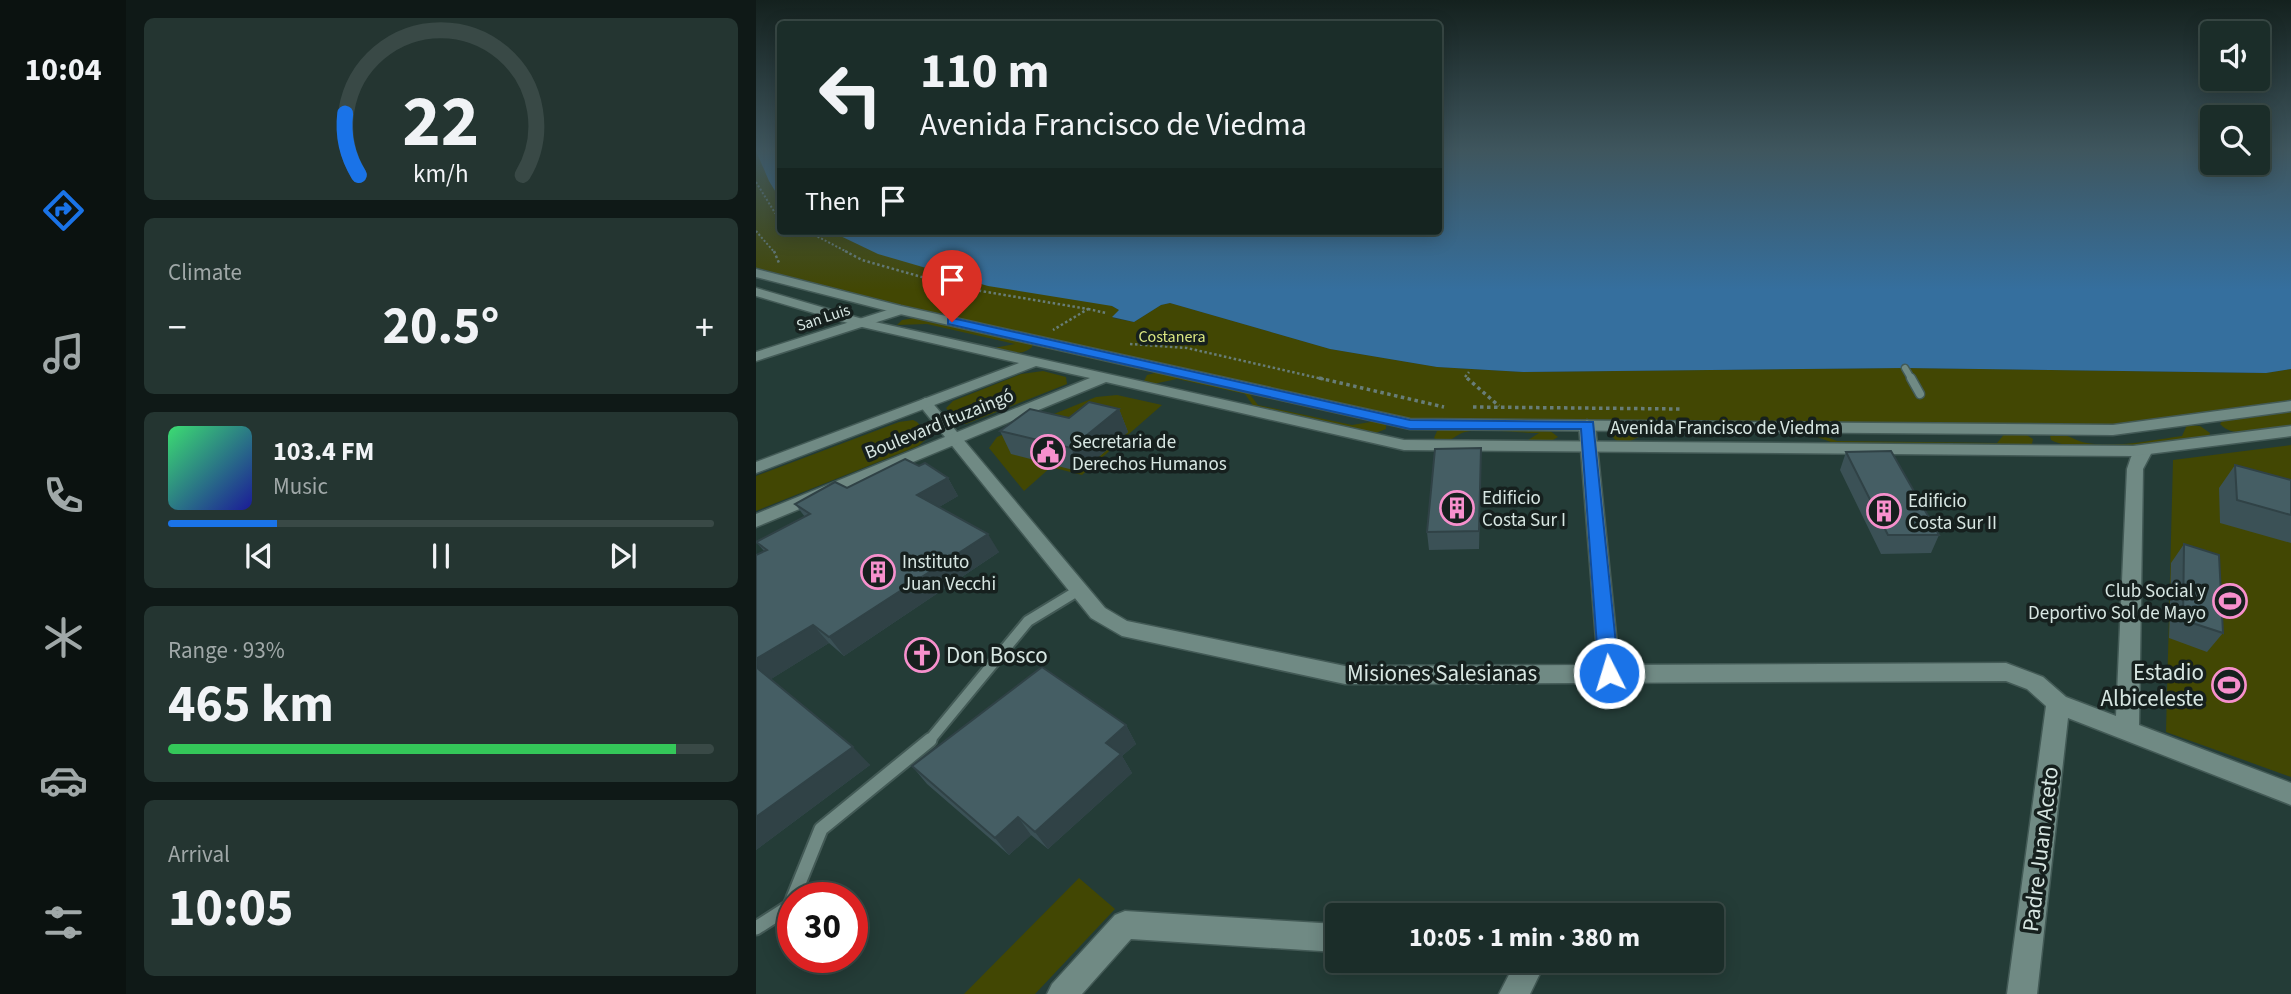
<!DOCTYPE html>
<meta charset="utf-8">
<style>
body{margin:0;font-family:"Source Sans 3",sans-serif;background:#243531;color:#f1f3f6;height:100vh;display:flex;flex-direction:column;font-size:26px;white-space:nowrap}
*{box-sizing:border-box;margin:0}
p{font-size:23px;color:#a0a8a8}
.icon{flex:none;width:38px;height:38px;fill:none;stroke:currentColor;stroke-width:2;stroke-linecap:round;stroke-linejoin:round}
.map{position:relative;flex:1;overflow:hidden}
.details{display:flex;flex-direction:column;gap:18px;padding:18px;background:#0f1917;width:630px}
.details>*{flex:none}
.guide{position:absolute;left:21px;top:21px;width:665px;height:214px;border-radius:7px;box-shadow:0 4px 18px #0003,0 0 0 2px #394946;background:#1b2d29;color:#f1f3f6;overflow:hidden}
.tools{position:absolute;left:1444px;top:21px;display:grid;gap:14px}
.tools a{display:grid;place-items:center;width:70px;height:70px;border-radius:7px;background:#1b2d29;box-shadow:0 4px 18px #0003,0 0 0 2px #394946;font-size:35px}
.speed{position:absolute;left:21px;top:882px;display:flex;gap:14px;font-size:35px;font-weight:700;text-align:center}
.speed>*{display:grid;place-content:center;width:91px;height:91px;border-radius:50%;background:#1b2d29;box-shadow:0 4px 18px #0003,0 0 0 2px #394946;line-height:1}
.speed .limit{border:10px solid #d22;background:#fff;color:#111}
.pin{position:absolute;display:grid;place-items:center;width:60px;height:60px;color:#fff;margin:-72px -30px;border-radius:50% 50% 50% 0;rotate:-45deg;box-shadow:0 0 7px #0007}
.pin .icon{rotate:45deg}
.me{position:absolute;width:77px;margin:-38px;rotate:355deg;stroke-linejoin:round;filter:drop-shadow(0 0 5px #0008)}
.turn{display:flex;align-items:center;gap:24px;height:147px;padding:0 28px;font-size:32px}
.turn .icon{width:91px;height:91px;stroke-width:2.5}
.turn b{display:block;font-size:49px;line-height:60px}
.then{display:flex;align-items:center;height:66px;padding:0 28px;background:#0003;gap:14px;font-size:26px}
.big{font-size:52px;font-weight:700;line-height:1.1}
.details .tile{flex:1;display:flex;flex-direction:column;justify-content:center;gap:10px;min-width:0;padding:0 24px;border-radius:10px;background:#243531}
.details .dial{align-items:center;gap:0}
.dial svg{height:182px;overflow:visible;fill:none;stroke:#394946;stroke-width:7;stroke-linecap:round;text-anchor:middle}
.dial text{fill:#f1f3f6;stroke:none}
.song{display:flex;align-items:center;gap:21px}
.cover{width:84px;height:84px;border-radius:10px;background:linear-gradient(135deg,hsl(140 70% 55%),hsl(240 70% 35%))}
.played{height:7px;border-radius:4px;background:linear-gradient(90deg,#1a73e8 20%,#394946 20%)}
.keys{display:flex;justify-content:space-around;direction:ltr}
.heat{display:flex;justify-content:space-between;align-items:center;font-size:38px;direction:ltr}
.charge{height:10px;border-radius:5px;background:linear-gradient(90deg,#34c759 93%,#394946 0)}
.trip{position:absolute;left:569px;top:903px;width:399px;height:70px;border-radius:7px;background:#1b2d29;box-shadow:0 4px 18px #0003,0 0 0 2px #394946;font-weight:700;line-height:70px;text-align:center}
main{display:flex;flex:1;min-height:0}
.menu{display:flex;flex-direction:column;width:126px;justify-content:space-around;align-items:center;background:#0b1210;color:#a0a8a8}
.menu .icon{width:49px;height:49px}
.menu .current{color:#1a73e8}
.menu b{font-size:32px;color:#f1f3f6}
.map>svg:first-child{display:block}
</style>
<main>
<nav class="menu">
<b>10:04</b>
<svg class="icon current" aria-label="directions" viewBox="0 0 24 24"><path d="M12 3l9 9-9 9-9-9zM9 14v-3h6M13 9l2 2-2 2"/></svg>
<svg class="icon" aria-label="music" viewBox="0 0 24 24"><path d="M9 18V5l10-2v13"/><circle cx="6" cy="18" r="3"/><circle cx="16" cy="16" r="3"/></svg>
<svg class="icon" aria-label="phone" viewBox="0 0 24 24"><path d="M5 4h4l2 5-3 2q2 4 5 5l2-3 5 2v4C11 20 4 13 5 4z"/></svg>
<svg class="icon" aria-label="climate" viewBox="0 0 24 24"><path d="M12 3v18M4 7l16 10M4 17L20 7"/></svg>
<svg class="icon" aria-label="car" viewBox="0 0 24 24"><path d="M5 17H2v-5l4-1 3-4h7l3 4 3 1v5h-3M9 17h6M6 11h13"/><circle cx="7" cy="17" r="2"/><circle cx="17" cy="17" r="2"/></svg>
<svg class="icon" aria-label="filters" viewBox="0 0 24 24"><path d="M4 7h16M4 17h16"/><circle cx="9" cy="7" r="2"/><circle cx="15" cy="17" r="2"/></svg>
</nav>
<section class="details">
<div class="tile dial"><svg viewBox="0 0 100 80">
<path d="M14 69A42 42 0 1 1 86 69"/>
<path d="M14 69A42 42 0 0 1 8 42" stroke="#1a73e8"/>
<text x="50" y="56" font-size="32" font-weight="700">22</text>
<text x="50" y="72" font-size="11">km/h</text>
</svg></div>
<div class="tile"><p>Climate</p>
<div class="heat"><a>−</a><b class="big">20.5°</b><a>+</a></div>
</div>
<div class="tile">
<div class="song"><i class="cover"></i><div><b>103.4 FM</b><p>Music</p></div></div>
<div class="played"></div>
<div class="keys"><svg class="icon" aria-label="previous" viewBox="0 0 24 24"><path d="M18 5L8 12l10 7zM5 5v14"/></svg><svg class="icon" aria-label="pause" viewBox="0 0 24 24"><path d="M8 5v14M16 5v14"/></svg><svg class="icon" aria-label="next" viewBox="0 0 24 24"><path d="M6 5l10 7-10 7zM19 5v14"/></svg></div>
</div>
<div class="tile"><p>Range · 93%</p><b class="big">465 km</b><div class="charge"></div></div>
<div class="tile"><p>Arrival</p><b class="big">10:05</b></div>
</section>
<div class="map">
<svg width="1535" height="994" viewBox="0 0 1535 994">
<rect width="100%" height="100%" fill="#243c37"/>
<!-- green -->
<path fill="#424703" d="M0,151h24v80h103l229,75 7,4 -6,8 21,4 27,-17 9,-2 160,46 107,18 86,5 382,-4 361,5 25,-4v33l-181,24 -699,-6 -503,-113 -152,-39z
M159,318l117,26v3c-11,10 -25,5 -38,1l21,-4 -88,-20 -30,1 5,-5z
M287,371l23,6 1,7 -101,40 -7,-1 -13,-15 7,-7 68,-27z
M403,372l89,20 10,13 94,20 25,-4 9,4v4l-13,5 -119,-27 -9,-13 -68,-15 -24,5 -9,-3 3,-6z
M361,395l45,10 -80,70 -31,-8 -27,24 -35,-43 8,-11 99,-40z
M1535,412v14c-20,3 -56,15 -71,-2l2,-3z
M157,420l4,2 13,14 -12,10 -162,65v-35l143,-54z
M1431,425l13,1 10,7 -1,3c-37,5 -126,21 -158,4l-1,-5c13,-5 24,6 37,8 31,5 65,-3 95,-7z
M689,429l104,1 9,7 -10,6 -23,-1 14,-9c-19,0 -57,-5 -74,-1 -12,3 -17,16 -31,6l3,-7z
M864,430h188l29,11 160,2 9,-11 19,2 8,5 -1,5 -8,2 -188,-2 -29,-11h-162c-11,6 -23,17 -33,3l2,-4z
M1535,445v332l-125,-45 7,-272z
M323,878l36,31 -80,85h-71z"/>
<!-- water -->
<path fill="#356f9e" d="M0,151h24v48l-11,-18z
M683,151h773v12h46v-12h33v218l-25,4 -361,-5 -382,4 -86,-5 -107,-18 -160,-46 -9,2 -27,17 -22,-5 7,-7 -7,-4 -124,-20 -110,-32 -48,-23h608z"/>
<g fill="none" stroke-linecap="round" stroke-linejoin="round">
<!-- lane-far3 casing -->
<g stroke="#435a56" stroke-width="9">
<path id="lane-far3" d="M1149,368l7,12"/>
</g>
<!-- lane-far2 casing -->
<g stroke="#435a56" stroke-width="11">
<path id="lane-far2" d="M1155,378l9,16"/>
</g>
<!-- lane-far1 casing -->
<g stroke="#435a56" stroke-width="14">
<path id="lane-far1" d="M173,741l99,-120 51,-31"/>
</g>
<!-- lane casing -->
<g stroke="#435a56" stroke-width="17">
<path id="lane" d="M37,898l28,-69 109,-89
M0,928l33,-21 4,-8"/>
</g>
<!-- street casing -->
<g stroke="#435a56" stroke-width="3">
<path id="street" d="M144,306l7,4 -2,3 -149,48v-9z
M169,398l5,2 175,208 22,13 218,45 253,-1 -19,-240 8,-5 8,5 24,240 387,-2 37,14 23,20 50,19 11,-247 4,-12 8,-11h12l2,4 -10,19 -4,256 152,58v22l-223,-87 -31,276h-30l39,-288 -19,-17 -21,-8 -661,3 -223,-48 -31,-18 -171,-212 -3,-3z
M369,911l212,13v28l-206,-13 -49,55h-35l5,-10 63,-69z
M760,961h30l-16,33h-31z"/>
</g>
<!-- secondary casing -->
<g stroke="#435a56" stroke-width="3">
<path id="secondary" d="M0,269l145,37 509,113 703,6 178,-24v10l-178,24 -703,-6 -510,-115 -144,-37z
M0,288l110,32 538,120 729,6 158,-20v10l-158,20 -729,-6 -298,-68 -350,145v-13l334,-136 -54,-12 -280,107v-11l263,-99 -161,-37 -102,-30z"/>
</g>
<!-- path-far2 -->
<path stroke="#687d78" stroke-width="2" stroke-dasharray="2 2" stroke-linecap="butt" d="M0,182l19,31 5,3
M0,231l19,22
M51,231l42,22"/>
<!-- path-far1 -->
<path stroke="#687d78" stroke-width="2.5" stroke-dasharray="2.5 2.5" stroke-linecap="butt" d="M18,251l5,12
M89,251l17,9 95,27 131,22 -35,21
M332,309l18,4
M374,344l57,4 140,32
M713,380l-4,-3 4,-5"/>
<!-- path -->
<path stroke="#687d78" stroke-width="3.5" stroke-dasharray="3.5 3.5" stroke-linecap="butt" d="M563,378l125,29
M711,378l32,28
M717,407l209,2"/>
<!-- lane-far3 -->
<use href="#lane-far3" stroke="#708a84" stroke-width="6"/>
<!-- lane-far2 -->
<use href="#lane-far2" stroke="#708a84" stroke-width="8"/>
<!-- lane-far1 -->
<use href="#lane-far1" stroke="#708a84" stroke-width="10"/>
<!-- lane -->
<use href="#lane" stroke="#708a84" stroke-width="13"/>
<!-- street -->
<use href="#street" fill="#708a84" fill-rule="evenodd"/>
<!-- secondary -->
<use href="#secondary" fill="#708a84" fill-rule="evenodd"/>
</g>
<!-- wall -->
<path fill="#3b5156" d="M363,409l9,23 -47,40 -70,-18 -11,-23z
M725,448v18l-2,83 -50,1 -2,-18z
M1090,452l93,83 -8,18 -50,1 -41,-84z
M1479,465l56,15v63l-71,-20 -1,-35z
M163,466l29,12 10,18 -19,11 60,45 -155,104 -15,-13 -58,36 99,86 -114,85 8,-299 -8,-9 49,-25 -10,-13z
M1428,544l39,89 -16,19 -38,-14 2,-75z
M370,725l10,19 -14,12 10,17 -84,76 -17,-14 -22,20 -82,-71 -15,-18z"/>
<!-- shaded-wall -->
<path fill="#304246" d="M363,409l9,23 -47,40 -10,-24z
M725,448v18l-2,83v-18z
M192,478l10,18 -29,17 -12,-18z
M232,534l11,18 -155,104 -15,-19z
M57,625l16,18 -61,38 -12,-13v-9z
M370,725l10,19 -14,12 10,17 -84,76 -13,-17 71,-89z
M97,747l17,18 -114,85v-33z
M262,817l13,18 -22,20 -14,-17z"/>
<!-- building -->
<path fill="#455e64" stroke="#304246" stroke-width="2" d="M333,402l30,7 -48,39 -71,-17 30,-22 39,9z
M725,448l-2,83 -52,1 8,-83z
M1135,451l48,84h-51l-42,-83z
M149,459l14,7 6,-3 23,15 -31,17 71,39 -159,103 -16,-12 -57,34v-104l11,-5 -11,-8 54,-28 -15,-10 40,-22 12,6z
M1479,465l56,15v35l-54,-15z
M1428,544l35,11 4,78 -40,-13z
M0,667l97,80 -97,70z
M286,667l84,58 -20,18 15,11 -86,78 -17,-15 -23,21 -83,-72z"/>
<!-- sky -->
<linearGradient id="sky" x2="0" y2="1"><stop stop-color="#14211e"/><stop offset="0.52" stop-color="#3f565e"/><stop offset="1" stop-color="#3f565e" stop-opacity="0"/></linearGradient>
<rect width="1535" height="290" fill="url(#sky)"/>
<!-- route -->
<path fill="#1a73e8" stroke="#114b97" stroke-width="2" d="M196,318l458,102 183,2 26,251 -3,5 -7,3 -7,-3 -3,-5 -18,-244h-171l-462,-105v-5z"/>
<!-- icons -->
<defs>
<g id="civic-ring" transform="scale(1.75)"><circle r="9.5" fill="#16201e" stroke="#f790cd" stroke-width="1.5"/><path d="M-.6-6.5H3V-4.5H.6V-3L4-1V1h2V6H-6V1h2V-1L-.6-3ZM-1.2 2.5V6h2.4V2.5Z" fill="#f790cd"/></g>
<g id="building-ring" transform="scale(1.75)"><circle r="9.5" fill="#16201e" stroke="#f790cd" stroke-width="1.5"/><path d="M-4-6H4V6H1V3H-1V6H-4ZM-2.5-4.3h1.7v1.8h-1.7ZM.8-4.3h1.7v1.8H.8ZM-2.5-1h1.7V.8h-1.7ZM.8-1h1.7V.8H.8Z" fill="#f790cd"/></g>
<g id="stadium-ring" transform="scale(1.75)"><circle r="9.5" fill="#16201e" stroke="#f790cd" stroke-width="1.5"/><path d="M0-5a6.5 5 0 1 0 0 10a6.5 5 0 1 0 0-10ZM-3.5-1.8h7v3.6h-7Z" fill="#f790cd"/></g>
<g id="church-ring" transform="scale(1.75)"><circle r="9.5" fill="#16201e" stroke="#f790cd" stroke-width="1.5"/><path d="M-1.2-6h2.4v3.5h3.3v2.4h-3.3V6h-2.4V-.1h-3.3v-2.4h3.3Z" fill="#f790cd"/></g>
</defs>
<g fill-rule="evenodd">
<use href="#civic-ring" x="292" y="452"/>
<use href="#building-ring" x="701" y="508"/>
<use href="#building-ring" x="1128" y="511"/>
<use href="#building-ring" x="122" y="572"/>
<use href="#stadium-ring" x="1474" y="601"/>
<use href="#church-ring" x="166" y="655"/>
<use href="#stadium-ring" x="1473" y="685"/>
</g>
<g text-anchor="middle" stroke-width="7" stroke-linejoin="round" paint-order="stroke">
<!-- far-street labels -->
<g font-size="16" fill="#d7e6e2" stroke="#16201e">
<text transform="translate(67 317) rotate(-18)" y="6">San Luis</text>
</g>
<!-- far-park labels -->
<g font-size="16" fill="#dbe782" stroke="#16201e">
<text x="416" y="342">Costanera</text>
</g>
<!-- street labels -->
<g font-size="19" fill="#d7e6e2" stroke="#16201e">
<text transform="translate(183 423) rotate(-22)" y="7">Boulevard Ituzaingó</text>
<text x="969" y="434">Avenida Francisco de Viedma</text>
</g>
<!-- poi labels -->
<g font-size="19" fill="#d7e6e2" stroke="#16201e" text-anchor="start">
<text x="316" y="448">Secretaria de<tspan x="316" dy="22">Derechos Humanos</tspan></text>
<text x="726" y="504">Edificio<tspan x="726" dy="22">Costa Sur I</tspan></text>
<text x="1152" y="507">Edificio<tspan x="1152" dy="22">Costa Sur II</tspan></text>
<text x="146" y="568">Instituto<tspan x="146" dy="22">Juan Vecchi</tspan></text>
<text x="1450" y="597" text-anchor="end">Club Social y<tspan x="1450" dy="22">Deportivo Sol de Mayo</tspan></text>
</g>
<!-- near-poi labels -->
<g font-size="23" fill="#d7e6e2" stroke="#16201e" text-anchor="start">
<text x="190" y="663">Don Bosco</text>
<text x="1448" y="680" text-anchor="end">Estadio<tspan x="1448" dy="26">Albiceleste</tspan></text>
</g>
<!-- near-street labels -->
<g font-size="23" fill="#d7e6e2" stroke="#16201e">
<text x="686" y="681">Misiones Salesianas</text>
<text transform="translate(1284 849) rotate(-83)" y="8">Padre Juan Aceto</text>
</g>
</g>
</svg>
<div class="tools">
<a><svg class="icon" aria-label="sound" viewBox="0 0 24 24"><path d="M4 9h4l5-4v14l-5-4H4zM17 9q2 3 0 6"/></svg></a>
<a><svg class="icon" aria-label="search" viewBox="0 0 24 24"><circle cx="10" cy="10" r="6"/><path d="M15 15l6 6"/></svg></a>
</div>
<div class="speed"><div class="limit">30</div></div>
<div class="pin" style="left:196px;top:322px;background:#d93025"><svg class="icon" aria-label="arrive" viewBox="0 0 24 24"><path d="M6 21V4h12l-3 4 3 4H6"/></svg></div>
<svg class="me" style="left:853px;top:673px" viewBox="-20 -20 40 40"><circle r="17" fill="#1a73e8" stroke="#fff" stroke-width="3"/><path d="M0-11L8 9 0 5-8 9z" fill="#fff"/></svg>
<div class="trip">10:05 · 1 min · 380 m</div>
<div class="guide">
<div class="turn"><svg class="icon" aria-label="left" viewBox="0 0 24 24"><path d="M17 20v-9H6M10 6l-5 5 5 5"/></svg><div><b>110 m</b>Avenida Francisco de Viedma</div></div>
<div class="then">Then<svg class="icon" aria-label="arrive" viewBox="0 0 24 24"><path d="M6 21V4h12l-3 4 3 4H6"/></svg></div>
</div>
</div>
</main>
